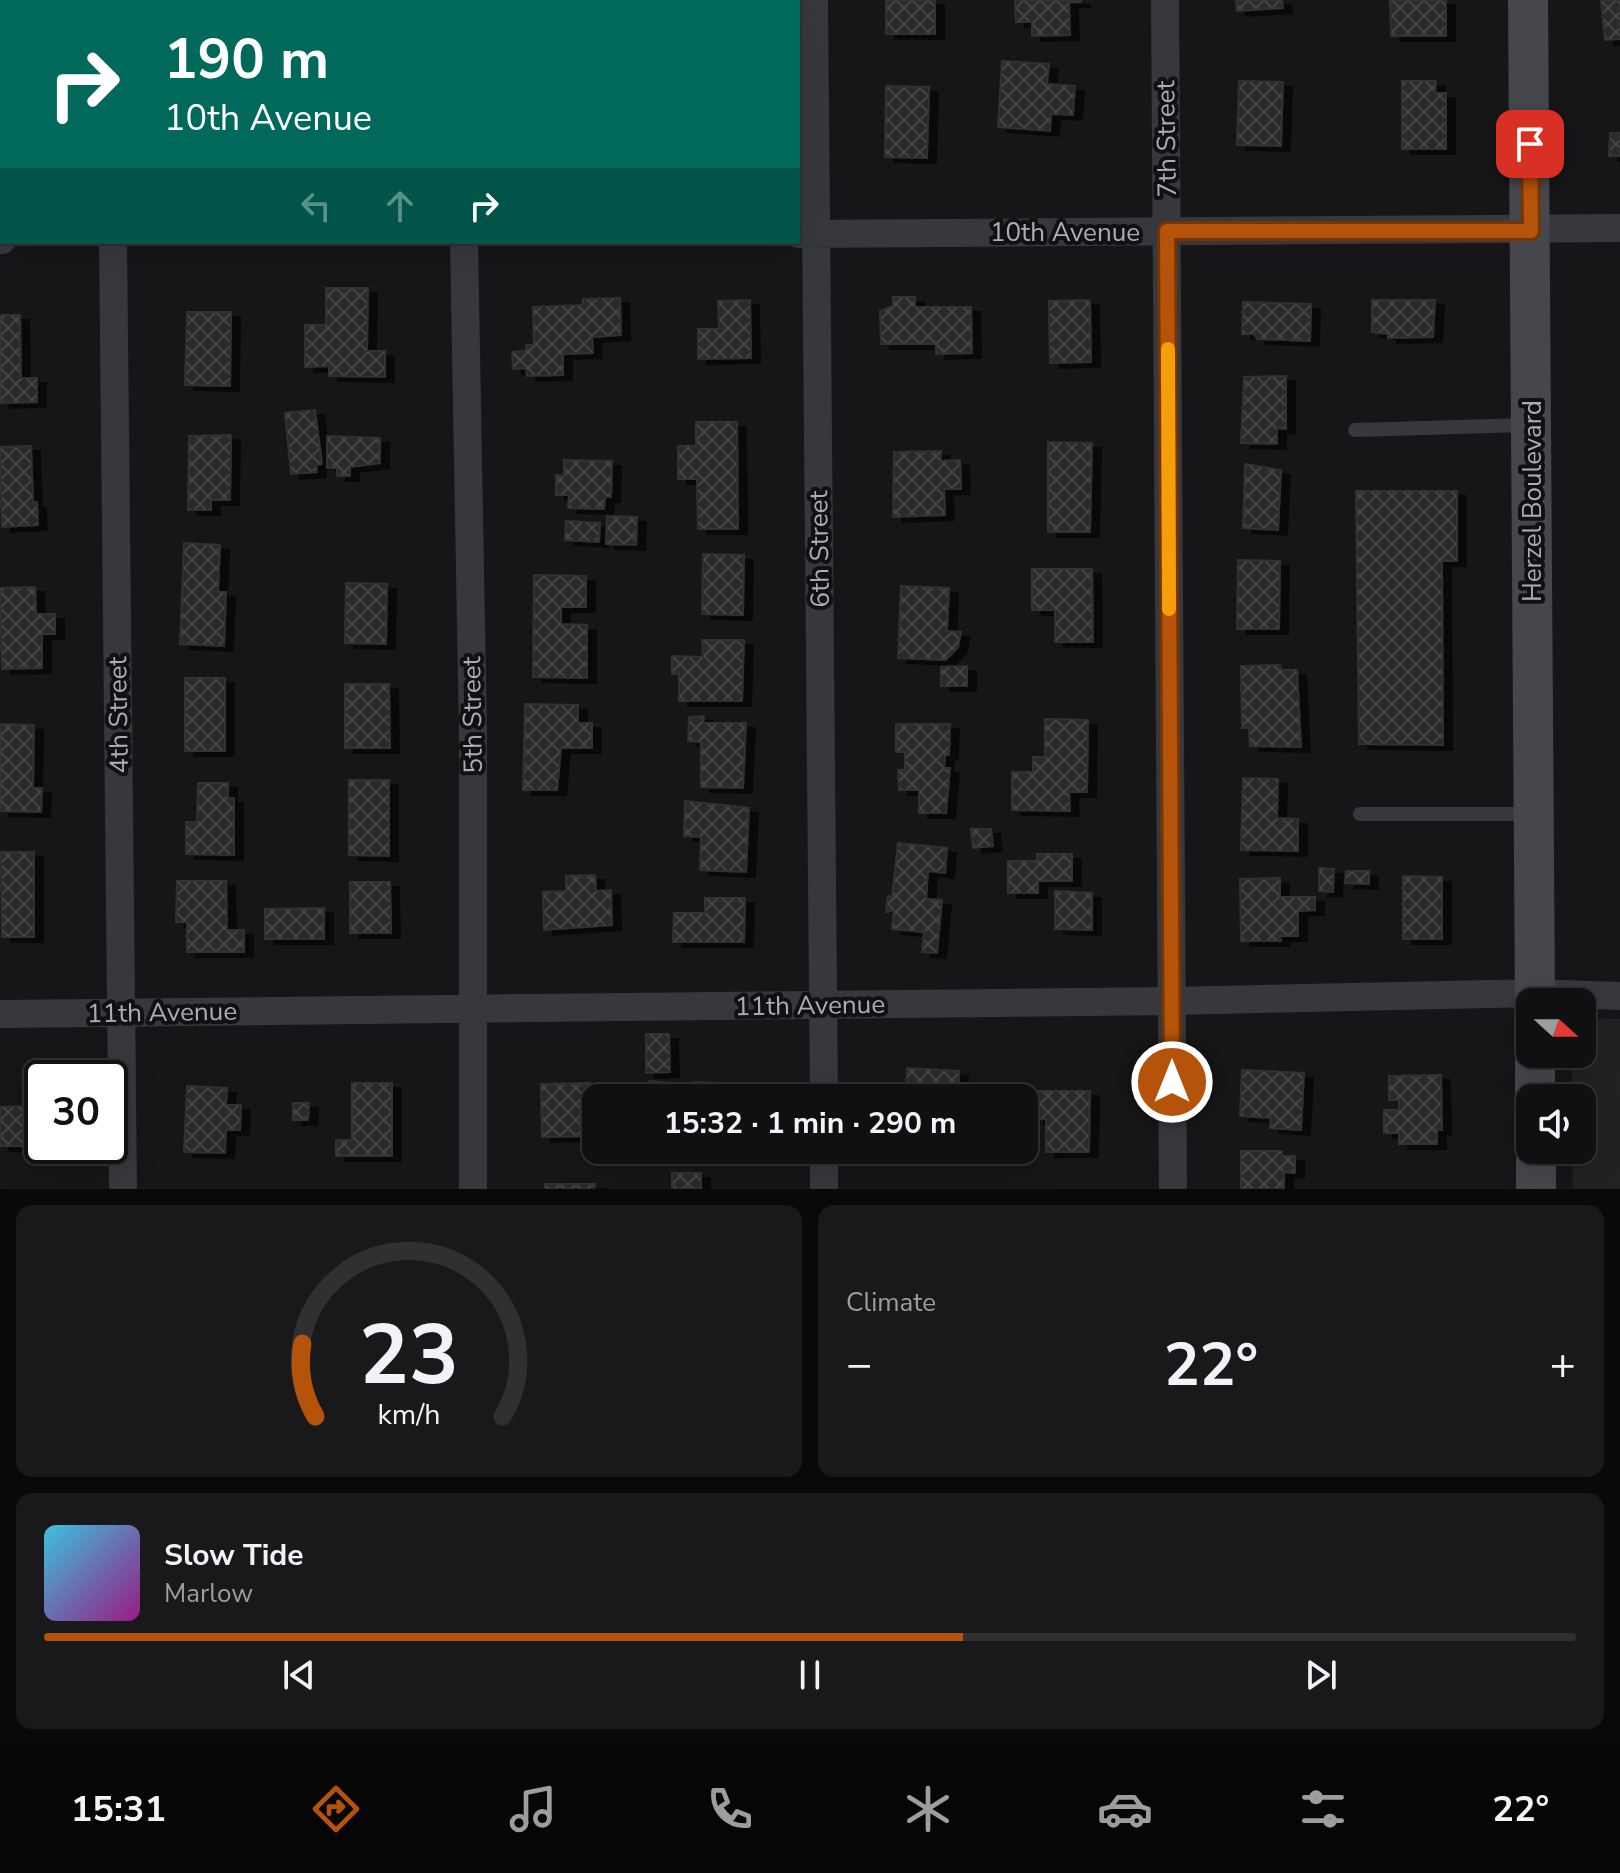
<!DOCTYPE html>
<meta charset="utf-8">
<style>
body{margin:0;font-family:"Nunito Sans",sans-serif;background:#19191b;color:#f1f3f6;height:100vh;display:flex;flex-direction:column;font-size:30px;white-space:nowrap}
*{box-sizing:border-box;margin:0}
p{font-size:26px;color:#9c9d9f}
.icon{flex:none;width:44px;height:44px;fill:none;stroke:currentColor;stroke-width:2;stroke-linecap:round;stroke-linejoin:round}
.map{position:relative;height:1189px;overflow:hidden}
.side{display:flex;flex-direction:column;gap:16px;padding:16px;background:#09090a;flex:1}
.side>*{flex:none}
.banner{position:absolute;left:0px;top:0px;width:800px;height:244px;box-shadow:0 8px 32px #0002,0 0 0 2px #303032;background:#00695c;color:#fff;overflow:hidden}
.needle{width:52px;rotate:111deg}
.controls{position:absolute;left:1516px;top:988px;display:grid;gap:16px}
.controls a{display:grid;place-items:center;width:80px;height:80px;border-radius:16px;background:#101012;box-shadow:0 8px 32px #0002,0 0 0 2px #303032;font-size:40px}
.speed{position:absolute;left:24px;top:1060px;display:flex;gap:16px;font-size:40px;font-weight:700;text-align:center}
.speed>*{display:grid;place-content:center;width:104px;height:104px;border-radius:50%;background:#101012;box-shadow:0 8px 32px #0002,0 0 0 2px #303032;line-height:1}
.speed .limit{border:4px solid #111;border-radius:12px;background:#fff;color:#111}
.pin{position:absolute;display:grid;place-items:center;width:68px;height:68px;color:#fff;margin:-34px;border-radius:16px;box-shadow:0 4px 12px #0006}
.me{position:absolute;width:88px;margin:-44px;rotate:0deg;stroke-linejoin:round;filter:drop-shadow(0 0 6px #0008)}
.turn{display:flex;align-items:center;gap:28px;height:168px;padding:0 32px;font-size:36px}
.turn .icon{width:104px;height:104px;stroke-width:2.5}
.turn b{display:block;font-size:56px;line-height:68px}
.lanes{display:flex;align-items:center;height:76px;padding:0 32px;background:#0003;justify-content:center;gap:40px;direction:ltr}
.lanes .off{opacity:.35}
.big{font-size:60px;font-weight:700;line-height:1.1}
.side .card{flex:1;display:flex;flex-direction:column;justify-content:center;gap:12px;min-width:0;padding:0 28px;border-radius:16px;background:#19191b}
.side .dial{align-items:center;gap:0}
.dial svg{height:208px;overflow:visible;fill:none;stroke:#303032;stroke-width:7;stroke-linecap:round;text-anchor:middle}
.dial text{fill:#f1f3f6;stroke:none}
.song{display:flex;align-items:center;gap:24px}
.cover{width:96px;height:96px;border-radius:12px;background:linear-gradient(135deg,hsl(190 70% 55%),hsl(310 70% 35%))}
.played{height:8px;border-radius:4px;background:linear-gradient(90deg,#b45309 60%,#303032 60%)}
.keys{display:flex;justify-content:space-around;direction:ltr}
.heat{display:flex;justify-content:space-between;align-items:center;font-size:44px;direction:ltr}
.side .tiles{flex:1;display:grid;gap:16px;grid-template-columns:1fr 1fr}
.card:last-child{grid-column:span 2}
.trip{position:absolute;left:582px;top:1084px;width:456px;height:80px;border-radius:16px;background:#101012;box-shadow:0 8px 32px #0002,0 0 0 2px #303032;font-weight:700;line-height:80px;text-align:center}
.menu{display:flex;height:128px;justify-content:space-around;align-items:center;background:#060607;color:#9c9d9f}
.menu .icon{width:56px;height:56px}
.menu .active{color:#b45309}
.menu b{font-size:36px;color:#f1f3f6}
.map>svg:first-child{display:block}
</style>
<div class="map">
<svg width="1620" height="1189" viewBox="0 0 1620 1189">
<defs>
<pattern id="building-cross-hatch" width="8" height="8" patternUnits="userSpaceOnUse" patternTransform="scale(2)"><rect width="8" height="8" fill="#29292c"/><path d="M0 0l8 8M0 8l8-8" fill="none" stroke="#454548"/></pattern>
<filter id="shadow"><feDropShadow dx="9" dy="5" stdDeviation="0" flood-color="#0009"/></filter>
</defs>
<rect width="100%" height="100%" fill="#161618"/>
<!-- built -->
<path fill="#222225" d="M1582,1019h38v170h-47l-1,-39h10v-52h-10v-44h10z"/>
<!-- building -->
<path fill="url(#building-cross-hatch)" stroke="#303034" stroke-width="2" filter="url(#shadow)" d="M886,0h49v34h-49z
M1015,0h66v2h-12l1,33 -38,1v-14h-16z
M1236,0h46l1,8 -46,3z
M1390,0h56v36h-55z
M1601,0h19v39l-15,1z
M1002,61l47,3 -2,20 28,2 -2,29 -22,-1 -1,17 -52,-4z
M1239,81l44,1 -2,64 -44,-1z
M1402,81h34l-1,12h11v56h-44z
M2,82v83h-2v-82z
M886,86l43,1 -2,71 -42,-1z
M1610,133h10v23h-11z
M326,288h42l-1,63h18v26l-56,-1v-10l-24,1v-42h21z
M893,297h22v10h56l1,46 -36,1v-10h-55l-1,-33 13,-5z
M620,298l1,37 -29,2 1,16 -30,1v21l-36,1 -1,-8 -13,1 -1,-17 14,-1v-6h8l-1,-38 50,-2v-6z
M750,300l1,58 -53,1v-30h21l-1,-28z
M1090,300l1,62 -41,1 -1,-62z
M1372,300h63l-2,37 -45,1v-4l-16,-2z
M1243,302l68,2 -1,37 -53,-2 -3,-5h-12z
M187,312h44l-1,74 -45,-1z
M0,315h20l1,63h16v24l-37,1z
M1286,376v53l-9,-1v16l-36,-1 3,-66z
M315,410l7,54 -6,1 1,7 -26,2 -6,-61z
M696,422h41l1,107h-40l-1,-50h-19v-33h18z
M231,435l-1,65h-19v10h-23l1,-74z
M327,436l53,2v25l-30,4v9h-13v-8h-10z
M1048,442l44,1 -2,89h-42z
M31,446l2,56h4l1,23 -36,2 -2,-80z
M941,451v10l19,-1 1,29h-17l1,26 -52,2 1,-65z
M564,460l48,1 -1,36h-6l-1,12 -36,-1 1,-13h-13v-20l8,1z
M1245,464l36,6 -3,60 -35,-2z
M1356,491h101v70h-15l1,184 -84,-1z
M607,516l30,1 -1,28 -30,-1z
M566,521l34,2 -1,19 -34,-2z
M184,543l36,2 -2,47h8l-2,54 -44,-2z
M703,554l41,1 -1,60 -41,-1z
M1238,560l42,1 -1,68h-42z
M1032,569h60l1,73h-38v-32h-23z
M534,575l52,1v31h-25v17l26,1v53l-54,-1z
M346,583l41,1 -1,60 -41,-1z
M901,586l48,2 -2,43 14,1 -3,15 -12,13 -48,-2z
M35,587l1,27h19v20h-13v34l-40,1 -2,-81z
M702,640h42l-2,61h-63v-27h-7v-18l31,1z
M1280,665l1,5h16l4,77 -51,-1 -1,-18h-7l-1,-62z
M967,666v20h-26v-19z
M185,678h40v73h-40z
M345,684h44l1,64h-45z
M525,704l53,1v18h14v25h-31l-4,42h-34z
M704,716l-1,7h43l-3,65 -42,-1v-45l-13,-1 1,-24z
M1045,719l43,1 -1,72h-18l1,19 -58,-1v-38h21v-15h12z
M0,724l34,1 -1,63h9l-1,24 -41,-1z
M896,724h54l-1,31h-4l-1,13h6l-4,45h-27v-23h-20l-1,-20h7v-18h-9z
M1243,778l35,1 -1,39 21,1v32l-57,-1z
M349,780h40v76l-40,-1z
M198,783h30v15h6v57l-48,-1v-32h11z
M685,801l64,7 -3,64 -46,-2 1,-33 -17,-1z
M971,829h20l2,17 -20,2z
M898,843l49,5 -2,25 -17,-2 -2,28 16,1 -5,53 -15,-1 2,-20 -32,-3 2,-19 -8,2 2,-16 4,1z
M1,852h33v85h-32z
M1037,854h35v27h-34v12h-30v-32h29z
M1319,868l15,1 -1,23 -14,-1z
M1346,871h23v13l-24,-1z
M595,875l1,16 15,-1 1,35 -68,5 -1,-38 23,-1v-15z
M1403,876l39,1v62h-39z
M1280,878v19h35v13l-17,1v25h-18l1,5h-40l-1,-62z
M177,881h49l1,49h17v22h-57v-30h-11z
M350,882h40l1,51h-41z
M1055,891l37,2v37l-37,-1z
M705,898h40l-1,44h-71l1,-29h31z
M324,908v31h-59v-30z
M646,1034h23l1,38 -24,1z
M907,1068l52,3 -1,27h-60l1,-10h7z
M1242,1070l62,3 -3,57 -31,-2 1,-10 -31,-2z
M1441,1075l1,55 -5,-1v15h-38v-11h-15v-23h15v-10h-10v-24z
M649,1081l21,2 -1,15h-21z
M694,1082l50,2v14h-51z
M352,1083h40v73h-56v-16h16z
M590,1083l1,53 -49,1 -1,-53z
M187,1086l40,2 -1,17h15l-1,25h-14l-1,23 -41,-1z
M1035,1091h55l-1,61h-43v-33h-11z
M293,1103h16l-1,17h-15z
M37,1106l1,40h-38v-39z
M1241,1151h41v5h13v17l-11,-1v17h-43z
M672,1173h29v16h-29z
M545,1184h50l-1,5h-49z"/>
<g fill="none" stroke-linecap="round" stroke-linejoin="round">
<!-- lane -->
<path stroke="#37383d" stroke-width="14" d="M1355,430l175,-5
M1360,814h171"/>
<!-- street -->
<path stroke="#37383d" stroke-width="28" d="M111,0v2
M462,0v2
M814,0l10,1098
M1165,0l8,1189
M799,234l821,-6
M0,240h2
M113,242l10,947
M464,242l9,493v454
M0,1014l1171,-13 364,-8 85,3
M824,1150v39"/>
<!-- secondary -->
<path stroke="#45474d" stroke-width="40" d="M1528,0l7,1002
M1535,1054v44
M1536,1150v39"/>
</g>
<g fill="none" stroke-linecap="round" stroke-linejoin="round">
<!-- route casing -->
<g stroke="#753606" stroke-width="20">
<path id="route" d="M1172,1082l-5,-851h364l-1,-87"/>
</g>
<!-- route -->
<use href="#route" stroke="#b45309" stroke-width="14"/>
<!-- slow -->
<path stroke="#f59e0b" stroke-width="14" d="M1168,349l1,260"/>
</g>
<g text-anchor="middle" stroke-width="8" stroke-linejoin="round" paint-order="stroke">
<!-- street labels -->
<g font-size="26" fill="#a8adb8" stroke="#111113">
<text transform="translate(1166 139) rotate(-91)" y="9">7th Street</text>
<text x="1065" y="241">10th Avenue</text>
<text transform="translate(1532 501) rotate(-90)" y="9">Herzel Boulevard</text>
<text transform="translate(819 549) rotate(-91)" y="9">6th Street</text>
<text transform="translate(118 715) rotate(-91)" y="9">4th Street</text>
<text transform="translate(472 715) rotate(-91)" y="9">5th Street</text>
<text transform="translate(810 1005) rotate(-1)" y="9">11th Avenue</text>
<text transform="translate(162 1012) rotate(-1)" y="9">11th Avenue</text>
</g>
</g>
</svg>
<div class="controls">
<a><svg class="needle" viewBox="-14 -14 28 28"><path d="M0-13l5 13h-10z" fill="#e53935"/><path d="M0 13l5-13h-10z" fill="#9c9d9f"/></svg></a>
<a><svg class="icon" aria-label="sound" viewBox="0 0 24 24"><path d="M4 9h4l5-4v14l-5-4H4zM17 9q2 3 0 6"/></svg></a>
</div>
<div class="speed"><div class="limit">30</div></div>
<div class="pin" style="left:1530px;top:144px;background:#d93025"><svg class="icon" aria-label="arrive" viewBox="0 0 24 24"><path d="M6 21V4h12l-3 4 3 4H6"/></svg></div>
<svg class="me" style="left:1172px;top:1082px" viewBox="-20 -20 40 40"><circle r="17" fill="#b45309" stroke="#fff" stroke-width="3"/><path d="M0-11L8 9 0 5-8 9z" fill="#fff"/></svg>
<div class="trip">15:32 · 1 min · 290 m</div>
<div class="banner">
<div class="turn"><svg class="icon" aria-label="right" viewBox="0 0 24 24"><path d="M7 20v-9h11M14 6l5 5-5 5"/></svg><div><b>190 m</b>10th Avenue</div></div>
<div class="lanes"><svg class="icon off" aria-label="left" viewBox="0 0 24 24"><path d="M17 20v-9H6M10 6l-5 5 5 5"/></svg><svg class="icon off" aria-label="ahead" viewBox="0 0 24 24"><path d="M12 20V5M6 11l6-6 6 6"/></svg><svg class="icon" aria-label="right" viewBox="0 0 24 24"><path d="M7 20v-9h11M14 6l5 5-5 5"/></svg></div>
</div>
</div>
<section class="side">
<div class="tiles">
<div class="card dial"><svg viewBox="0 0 100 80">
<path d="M14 69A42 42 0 1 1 86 69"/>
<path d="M14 69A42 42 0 0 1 9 41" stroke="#b45309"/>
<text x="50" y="56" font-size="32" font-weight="700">23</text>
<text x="50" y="72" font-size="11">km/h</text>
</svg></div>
<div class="card"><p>Climate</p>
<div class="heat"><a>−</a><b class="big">22°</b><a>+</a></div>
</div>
<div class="card">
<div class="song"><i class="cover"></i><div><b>Slow Tide</b><p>Marlow</p></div></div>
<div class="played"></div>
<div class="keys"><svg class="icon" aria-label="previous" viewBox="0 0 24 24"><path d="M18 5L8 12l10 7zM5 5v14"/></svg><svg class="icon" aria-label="pause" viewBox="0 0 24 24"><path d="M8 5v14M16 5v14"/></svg><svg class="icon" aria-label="next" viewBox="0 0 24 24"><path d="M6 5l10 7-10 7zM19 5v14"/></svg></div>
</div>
</div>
</section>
<nav class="menu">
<b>15:31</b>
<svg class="icon active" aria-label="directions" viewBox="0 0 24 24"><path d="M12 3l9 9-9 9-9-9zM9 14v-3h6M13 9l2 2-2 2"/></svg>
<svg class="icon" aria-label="music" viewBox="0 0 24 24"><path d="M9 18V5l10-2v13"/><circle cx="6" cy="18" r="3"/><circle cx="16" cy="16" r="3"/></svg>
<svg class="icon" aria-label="phone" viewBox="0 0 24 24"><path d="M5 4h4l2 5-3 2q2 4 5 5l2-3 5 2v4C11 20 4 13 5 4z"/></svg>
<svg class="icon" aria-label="climate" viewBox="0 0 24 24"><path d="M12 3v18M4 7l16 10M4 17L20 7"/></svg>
<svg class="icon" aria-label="car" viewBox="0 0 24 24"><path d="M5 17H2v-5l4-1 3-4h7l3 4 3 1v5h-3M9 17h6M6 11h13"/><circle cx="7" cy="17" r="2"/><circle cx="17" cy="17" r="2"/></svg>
<svg class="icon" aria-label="filters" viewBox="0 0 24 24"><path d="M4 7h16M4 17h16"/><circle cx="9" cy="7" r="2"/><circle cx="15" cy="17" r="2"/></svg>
<b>22°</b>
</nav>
